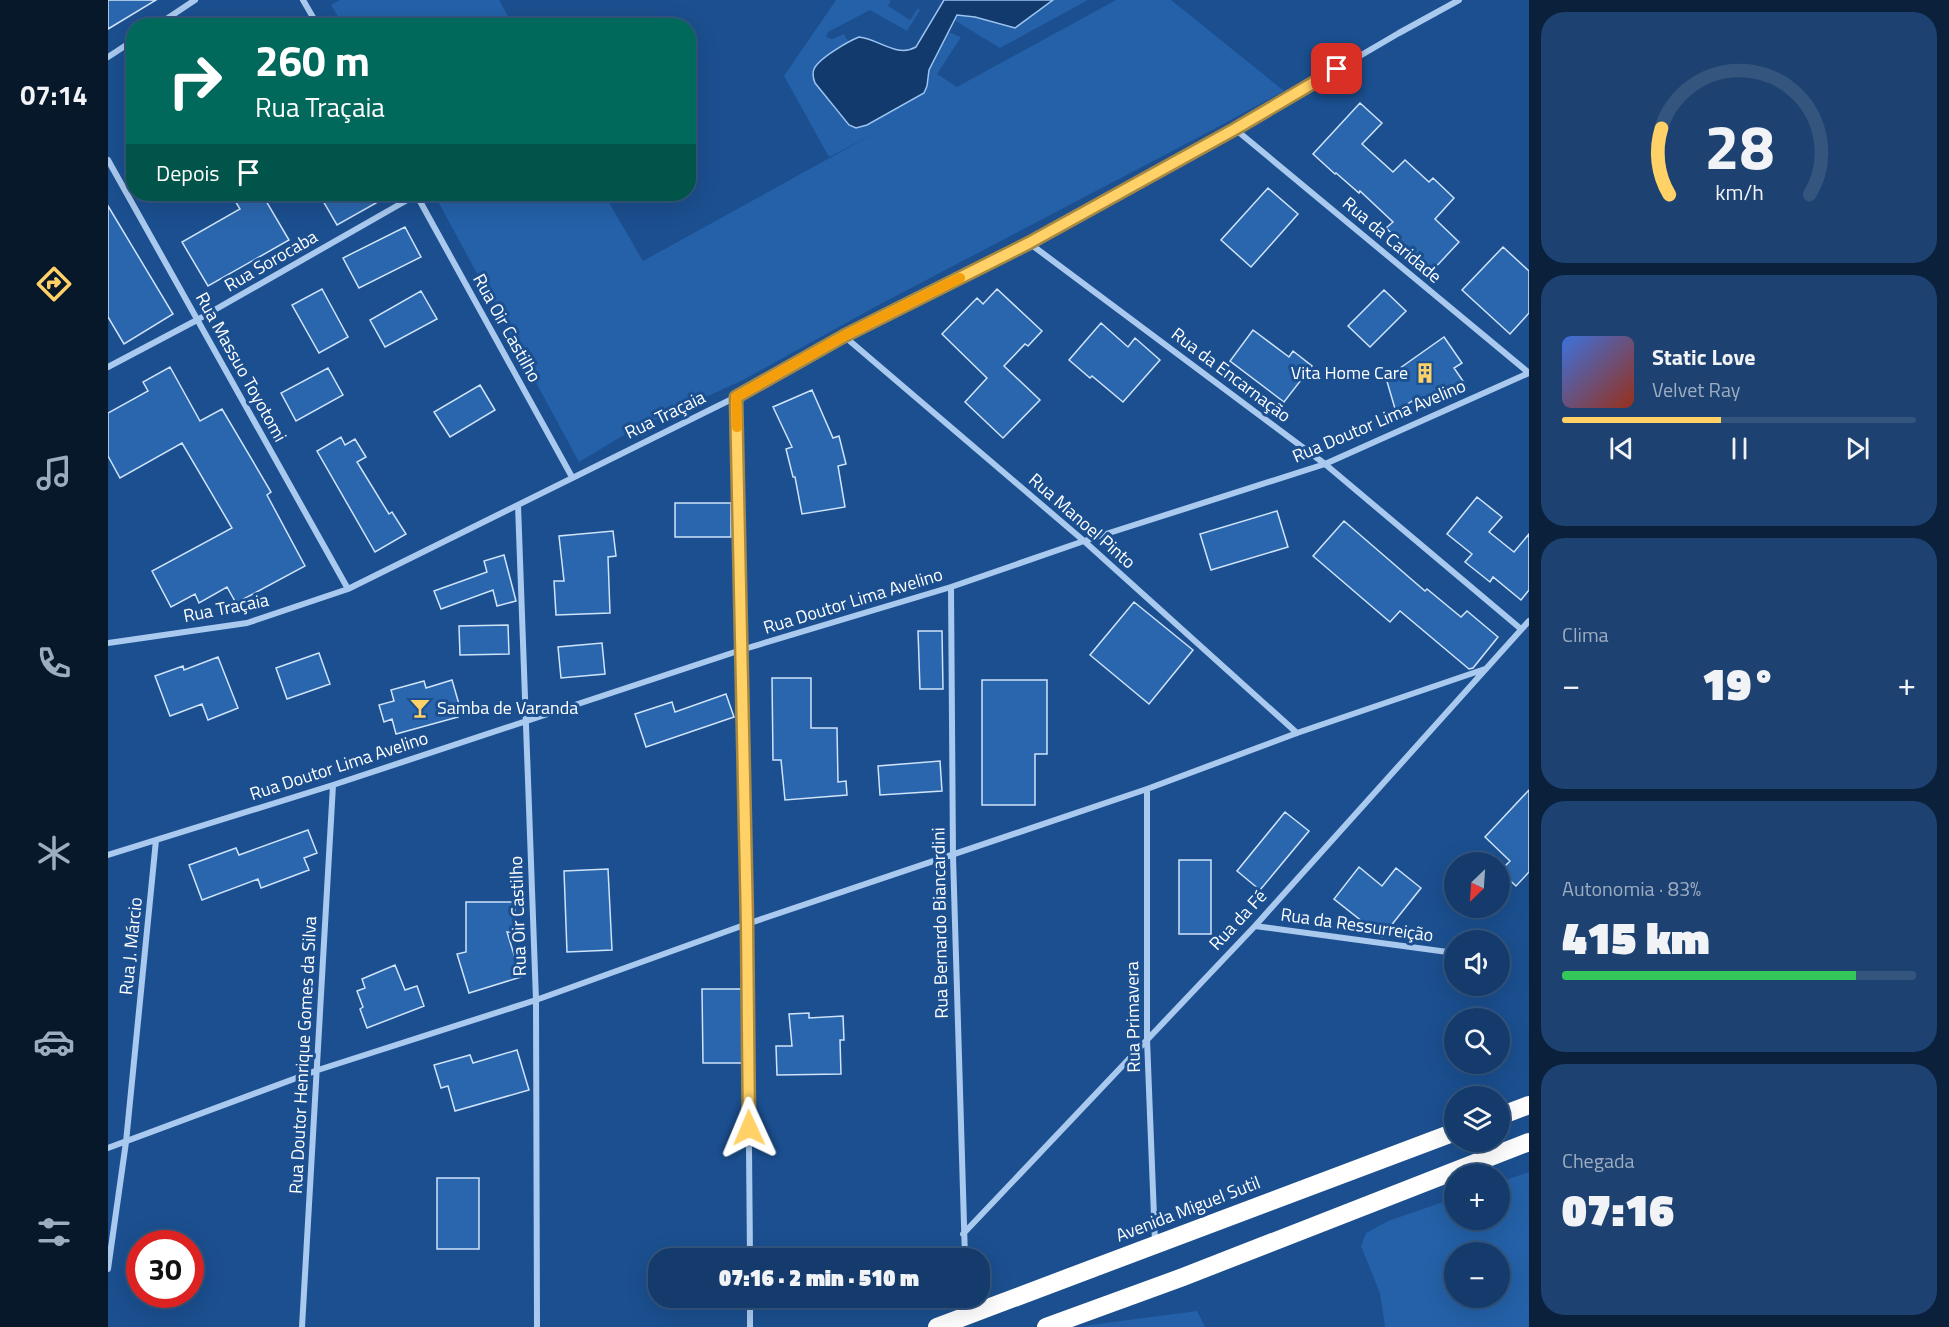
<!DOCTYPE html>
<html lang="pt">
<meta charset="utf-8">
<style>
body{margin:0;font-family:"Titillium Web",sans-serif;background:#1d4271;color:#f1f3f6;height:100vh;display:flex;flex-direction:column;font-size:22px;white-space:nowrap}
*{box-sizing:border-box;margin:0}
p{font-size:20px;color:#9dadc1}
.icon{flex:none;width:33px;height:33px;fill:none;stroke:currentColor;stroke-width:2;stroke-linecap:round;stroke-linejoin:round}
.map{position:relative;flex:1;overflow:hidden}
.side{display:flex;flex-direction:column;gap:12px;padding:12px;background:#0b203b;width:420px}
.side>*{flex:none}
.guide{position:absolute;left:18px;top:18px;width:570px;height:183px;border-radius:24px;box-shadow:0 6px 24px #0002,0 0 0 2px #33557e;background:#00695c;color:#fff;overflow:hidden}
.needle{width:39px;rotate:205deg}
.buttons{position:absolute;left:1336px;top:852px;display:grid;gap:12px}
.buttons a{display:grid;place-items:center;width:66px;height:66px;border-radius:50%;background:#143b6b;box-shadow:0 6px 24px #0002,0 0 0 2px #33557e;font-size:30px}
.speed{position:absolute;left:18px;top:1230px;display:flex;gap:12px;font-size:30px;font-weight:700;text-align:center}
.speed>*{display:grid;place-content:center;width:78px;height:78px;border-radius:50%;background:#143b6b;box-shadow:0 6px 24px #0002,0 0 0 2px #33557e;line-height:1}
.speed .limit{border:9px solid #d22;background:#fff;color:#111}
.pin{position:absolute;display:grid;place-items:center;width:51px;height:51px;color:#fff;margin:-26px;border-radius:12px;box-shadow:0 3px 9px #0006}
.me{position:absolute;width:66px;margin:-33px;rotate:359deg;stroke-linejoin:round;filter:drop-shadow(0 0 4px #0008)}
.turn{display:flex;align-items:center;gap:21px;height:126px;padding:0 30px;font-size:27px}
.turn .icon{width:78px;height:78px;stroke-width:2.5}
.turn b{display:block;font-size:42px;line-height:51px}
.then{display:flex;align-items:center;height:57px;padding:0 30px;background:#0003;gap:12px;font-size:22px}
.big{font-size:45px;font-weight:800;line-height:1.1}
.side .tile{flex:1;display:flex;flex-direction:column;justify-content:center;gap:9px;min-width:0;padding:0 21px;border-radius:24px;background:#1d4271}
.side .dial{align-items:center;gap:0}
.dial svg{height:156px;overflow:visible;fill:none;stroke:#33557e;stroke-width:7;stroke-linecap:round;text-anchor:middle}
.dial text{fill:#f1f3f6;stroke:none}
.song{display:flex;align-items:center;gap:18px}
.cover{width:72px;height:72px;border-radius:9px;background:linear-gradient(135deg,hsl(220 70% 55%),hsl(10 70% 35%))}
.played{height:6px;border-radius:3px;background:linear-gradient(90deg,#ffd166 45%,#33557e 45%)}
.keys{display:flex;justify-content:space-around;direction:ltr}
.heat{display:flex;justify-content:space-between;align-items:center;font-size:33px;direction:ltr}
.charge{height:9px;border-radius:4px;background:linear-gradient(90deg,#34c759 83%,#33557e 0)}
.trip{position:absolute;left:540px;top:1248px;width:342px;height:60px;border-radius:24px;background:#143b6b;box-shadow:0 6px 24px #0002,0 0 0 2px #33557e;font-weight:800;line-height:60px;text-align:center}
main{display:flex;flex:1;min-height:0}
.tab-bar{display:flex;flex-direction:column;width:108px;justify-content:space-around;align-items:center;background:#08182b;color:#9dadc1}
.tab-bar .icon{width:42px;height:42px}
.tab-bar .selected{color:#ffd166}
.tab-bar b{font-size:27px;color:#f1f3f6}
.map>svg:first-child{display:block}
</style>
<main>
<nav class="tab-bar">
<b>07:14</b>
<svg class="icon selected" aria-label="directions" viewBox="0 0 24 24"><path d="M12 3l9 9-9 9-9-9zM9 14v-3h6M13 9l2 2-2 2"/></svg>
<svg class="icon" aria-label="music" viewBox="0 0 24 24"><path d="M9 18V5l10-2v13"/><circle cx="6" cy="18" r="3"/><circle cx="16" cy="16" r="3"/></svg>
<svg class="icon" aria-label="phone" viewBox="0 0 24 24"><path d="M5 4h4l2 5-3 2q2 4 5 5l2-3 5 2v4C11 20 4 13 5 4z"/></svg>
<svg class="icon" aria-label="climate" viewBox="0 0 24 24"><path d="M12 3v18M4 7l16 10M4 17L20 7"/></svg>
<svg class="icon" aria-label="car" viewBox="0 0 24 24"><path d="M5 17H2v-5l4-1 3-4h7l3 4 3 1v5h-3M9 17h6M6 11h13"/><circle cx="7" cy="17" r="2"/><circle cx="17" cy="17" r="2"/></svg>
<svg class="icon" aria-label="filters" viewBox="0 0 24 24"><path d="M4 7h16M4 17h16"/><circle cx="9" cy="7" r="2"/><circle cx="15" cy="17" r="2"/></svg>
</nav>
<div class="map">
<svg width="1421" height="1327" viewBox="0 0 1421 1327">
<rect width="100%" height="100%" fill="#1b4f8f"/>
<!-- green -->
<path fill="#2461a8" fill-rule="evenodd" d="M232,0h159l14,25h-170l-12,-20z
M728,0h55l-3,6 22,14 8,-12 2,2 -13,21 -37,-21 -42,22 -2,5 6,2 12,-5 5,9 -30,19 -4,4 -1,14 23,32 18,16 12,-3 57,-32 5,-23 19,-38 13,5 -24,37 20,13 159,-87h55l113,91 -68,37 -343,180 -130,72 -114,52 -50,30 -145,-268h170l39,67 230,-127 -44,23 -45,-81z
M945,0h35l-88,48 -46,-28 6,-6 56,14z
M1421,1172v155h-144l-5,-34 -19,-47 5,-13 22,-12 67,-23v22h45v-38zM1347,1252h45v46h-45z
M1089,1311l8,16h-122l7,-2z"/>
<!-- water -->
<path fill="#123a6d" stroke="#9cc4f0" stroke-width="1.5" d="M836,0h109l-38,28 -40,-11 -18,-2 -28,55 -2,16 -3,7 -57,32 -11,3 -7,-3 -34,-42c-2,-5 -3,-9 -1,-14 5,-11 35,-28 45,-32 20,2 38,21 57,10z"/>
<!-- building -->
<path fill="#2a66ad" stroke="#cfe3fa" stroke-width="1.5" d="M0,0h48l-48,29z
M1252,103l22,20 -20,21 31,28 12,-12 24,22 4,-4 21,20 -19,21 24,23 -27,29 -46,-43 7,-6 -33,-31 -1,2 -23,-20 -1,1 -22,-20z
M1160,188l30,26 -47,53 -30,-27z
M123,194h31l27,46 -81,46 -26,-44 58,-33z
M211,194h73l-55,31z
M0,206l65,108 -49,30 -16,-27z
M297,227l16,30 -62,31 -16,-30z
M1395,247l26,24v42l-19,21 -48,-44z
M214,289l26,48 -29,16 -27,-48z
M889,289l45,42 -14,15 -3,-2 -21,22 36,34 -37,38 -38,-36 22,-24 -45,-44 35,-36 6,6z
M1276,290l22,21 -36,36 -22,-21z
M313,291l16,28 -52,28 -15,-27z
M993,323l27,24 7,-9 25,22 -37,42 -31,-26 -2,2 -21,-18z
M1145,330l36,27 4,-6 19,15 -28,36 -54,-41z
M1336,337l18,26 -8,5 11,16 -47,24 -6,-7 -16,11 -10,-34z
M62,367l30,54 22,-12 49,83 -4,3 38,71 -69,37 -9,-16 -28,16 -4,-9 -24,13 -19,-36 80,-43 -50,-85 -62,35 -12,-22v-43l40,-22 -5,-9z
M220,368l15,27 -47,26 -15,-28z
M372,385l15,25 -45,27 -16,-25z
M704,390l21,48 6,-2 7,28 -8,2 7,41 -43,7 -7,-37h-2l-7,-28 6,-2 -19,-40z
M233,437l4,8 10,-6 11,18 -9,5 32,52 3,-2 14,22 -31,18 -58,-101z
M1369,497l25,20 -13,15 25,20 15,-18v56l-8,10 -28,-23 -3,5 -25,-20 7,-8 -25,-20z
M567,503h56v34h-56z
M1169,511l11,36 -77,23 -11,-36z
M1236,521l81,70 2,-2 34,28 6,-6 31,26 -25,31 -4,1 -69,-58 -10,11 -77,-66z
M505,531l3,25 -8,1 2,56 -54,2 -2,-34h10l-5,-45z
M396,555l12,46 -19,5 -4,-16 -52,19 -7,-18 53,-19 -3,-11z
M1026,602l59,48 -44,54 -59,-49z
M400,625l1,29 -49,1 -1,-29z
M810,631h24l1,58h-23z
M494,643l3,31 -44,4 -3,-31z
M211,653l11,31 -43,15 -11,-31z
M110,657l20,51 -30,12 -6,-16 -32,12 -15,-40 28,-10 1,4z
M664,678h39v50h26l1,54 8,-1 1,14 -62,5 -4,-40h-8z
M344,680l9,31 -5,1 2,5 -62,17 -4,-15 -8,3 -5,-17 15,-4 -3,-11 33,-9 2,7z
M874,680h65v74h-12v51h-53z
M618,694l8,23 -88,30 -11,-33 37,-12 3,10z
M832,761l2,30 -62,4 -2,-29z
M1421,790v82l-13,14 -16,-15 10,-10 -25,-24z
M1177,812l24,19 -49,59 -23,-19z
M200,830l9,23 -13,5 5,12 -48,18 -3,-9 -56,21 -13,-35 47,-17 3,7z
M1071,860h32v74h-32z
M1251,867l23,19 14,-18 25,20 -39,49 -48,-38z
M500,869l4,81 -45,2 -3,-81z
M358,902h49v30h-8l14,45 -52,16 -12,-39 9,-2z
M287,965l10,25 12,-4 7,20 -57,22 -7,-19 3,-2 -6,-16 8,-3 -3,-9z
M594,989h40l1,74h-40z
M701,1013v5l34,-2 1,24h-4l1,34 -64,1 -1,-29h16l-3,-32z
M409,1050l12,40 -74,21 -7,-25 -7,2 -7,-23 36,-10 3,8z
M329,1178h42v71h-42z"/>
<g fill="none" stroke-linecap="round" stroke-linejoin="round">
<!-- street -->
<path stroke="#a9c9ee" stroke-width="6" d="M195,0l15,26
M48,26l39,-26
M0,57l26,-17
M0,160l240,429
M308,194l156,283
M921,243l296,221 196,165
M736,336l240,205 213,192
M0,367l89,-47 219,-125
M628,397l11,527 3,334
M410,505l18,495 1,327
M843,587l2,269 12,402
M0,643l139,-20 101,-34 388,-192 108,-61 185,-93 206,-114 164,-96 60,-33
M1039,789v250l8,203
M0,855l225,-70 408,-135 210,-63 133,-46 241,-77 204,-91 -294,-244
M1147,926l200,27
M0,1148l210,-78 218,-70 211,-76 400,-135 150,-56 188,-64
M855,1234l292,-308 274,-305
M0,1269l18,-127 30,-302
M642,1298v29
M859,1298l1,14
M194,1327l31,-542"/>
<!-- highway -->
<path stroke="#fff" stroke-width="18" d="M1392,1116l29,-11
M829,1327l518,-195
M938,1327l137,-50 346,-135"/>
</g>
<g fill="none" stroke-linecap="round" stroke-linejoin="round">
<!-- route casing -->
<g stroke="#a68842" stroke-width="15">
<path id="route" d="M641,1128l-2,-204 -11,-527 108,-61 185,-93 206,-114 102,-60"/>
</g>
<!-- route -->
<use href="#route" stroke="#ffd166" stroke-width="10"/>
<!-- slow -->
<path stroke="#f59e0b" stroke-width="10" d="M629,427l-1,-30 108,-61 116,-58"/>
</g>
<!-- icons -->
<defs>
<g id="building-bare" transform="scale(1.62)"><path d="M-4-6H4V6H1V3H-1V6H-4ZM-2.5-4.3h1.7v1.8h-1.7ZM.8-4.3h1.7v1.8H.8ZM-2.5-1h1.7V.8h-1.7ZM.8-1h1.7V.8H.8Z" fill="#ffd166" stroke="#1b4f8f" stroke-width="2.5" paint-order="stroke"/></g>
<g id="bar-bare" transform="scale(1.62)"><path d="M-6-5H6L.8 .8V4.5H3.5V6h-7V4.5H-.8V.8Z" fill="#ffd166" stroke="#1b4f8f" stroke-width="2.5" paint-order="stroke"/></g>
</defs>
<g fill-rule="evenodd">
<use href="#building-bare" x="1317" y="373"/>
<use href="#bar-bare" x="312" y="708"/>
</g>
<g text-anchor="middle" stroke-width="6" stroke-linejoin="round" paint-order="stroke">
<!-- street labels -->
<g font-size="18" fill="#fff" stroke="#1b4f8f">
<text transform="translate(1284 240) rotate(40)" y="6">Rua da Caridade</text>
<text transform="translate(163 261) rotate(-30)" y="6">Rua Sorocaba</text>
<text transform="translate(399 328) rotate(61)" y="6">Rua Oir Castilho</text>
<text transform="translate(133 367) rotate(61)" y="6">Rua Massuo Toyotomi</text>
<text transform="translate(1123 375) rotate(37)" y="6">Rua da Encarnação</text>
<text transform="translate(557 415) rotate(-26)" y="6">Rua Traçaia</text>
<text transform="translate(1271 421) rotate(-23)" y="6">Rua Doutor Lima Avelino</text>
<text transform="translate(974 521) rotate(41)" y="6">Rua Manoel Pinto</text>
<text transform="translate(745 601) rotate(-17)" y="6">Rua Doutor Lima Avelino</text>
<text transform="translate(118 608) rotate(-11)" y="6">Rua Traçaia</text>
<text transform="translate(231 766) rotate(-18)" y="6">Rua Doutor Lima Avelino</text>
<text transform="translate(410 916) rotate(-92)" y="6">Rua Oir Castilho</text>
<text transform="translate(1130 920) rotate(-47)" y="6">Rua da Fé</text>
<text transform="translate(832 923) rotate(-91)" y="6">Rua Bernardo Biancardini</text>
<text transform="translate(1249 925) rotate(8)" y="6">Rua da Ressurreição</text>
<text transform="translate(23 946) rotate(-84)" y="6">Rua J. Márcio</text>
<text transform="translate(1025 1017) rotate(-91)" y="6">Rua Primavera</text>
<text transform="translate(195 1055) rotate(-87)" y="6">Rua Doutor Henrique Gomes da Silva</text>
<text transform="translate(1080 1209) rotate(-21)" y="6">Avenida Miguel Sutil</text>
</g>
<!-- poi labels -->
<g font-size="18" fill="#fff" stroke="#1b4f8f" text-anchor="end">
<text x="1300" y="379">Vita Home Care</text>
<text x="329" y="714" text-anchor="start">Samba de Varanda</text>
</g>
</g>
</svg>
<div class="buttons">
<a><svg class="needle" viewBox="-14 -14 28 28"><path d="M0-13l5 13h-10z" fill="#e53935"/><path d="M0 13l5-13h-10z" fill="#9dadc1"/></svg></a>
<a><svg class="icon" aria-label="sound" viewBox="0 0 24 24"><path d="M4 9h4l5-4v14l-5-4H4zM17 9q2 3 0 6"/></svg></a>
<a><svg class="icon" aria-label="search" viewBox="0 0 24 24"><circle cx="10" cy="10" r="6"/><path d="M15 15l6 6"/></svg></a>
<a><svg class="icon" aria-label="layers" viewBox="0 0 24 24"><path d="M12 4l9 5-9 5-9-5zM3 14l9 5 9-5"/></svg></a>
<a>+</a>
<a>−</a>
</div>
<div class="speed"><div class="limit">30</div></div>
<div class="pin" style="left:1229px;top:69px;background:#d93025"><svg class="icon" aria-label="arrive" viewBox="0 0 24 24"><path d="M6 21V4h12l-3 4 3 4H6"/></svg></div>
<svg class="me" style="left:641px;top:1128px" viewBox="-20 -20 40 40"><path d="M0-17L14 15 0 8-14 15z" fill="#ffd166" stroke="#fff" stroke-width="4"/></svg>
<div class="trip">07:16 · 2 min · 510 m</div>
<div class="guide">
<div class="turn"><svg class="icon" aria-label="right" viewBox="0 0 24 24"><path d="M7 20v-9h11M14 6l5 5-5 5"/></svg><div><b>260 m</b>Rua Traçaia</div></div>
<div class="then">Depois<svg class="icon" aria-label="arrive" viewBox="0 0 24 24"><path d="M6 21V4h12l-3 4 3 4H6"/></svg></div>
</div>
</div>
<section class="side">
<div class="tile dial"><svg viewBox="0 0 100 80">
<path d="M14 69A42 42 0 1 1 86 69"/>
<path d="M14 69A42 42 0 0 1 10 35" stroke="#ffd166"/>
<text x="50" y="56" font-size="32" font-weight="700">28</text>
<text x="50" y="72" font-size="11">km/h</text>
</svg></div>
<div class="tile">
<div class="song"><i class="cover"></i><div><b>Static Love</b><p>Velvet Ray</p></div></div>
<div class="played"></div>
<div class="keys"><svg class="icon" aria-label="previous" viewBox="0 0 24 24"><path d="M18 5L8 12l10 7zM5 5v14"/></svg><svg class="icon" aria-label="pause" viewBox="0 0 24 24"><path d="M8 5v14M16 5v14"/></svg><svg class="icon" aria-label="next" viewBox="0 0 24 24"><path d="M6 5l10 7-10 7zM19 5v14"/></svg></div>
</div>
<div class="tile"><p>Clima</p>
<div class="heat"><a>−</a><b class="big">19°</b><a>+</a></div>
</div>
<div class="tile"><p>Autonomia · 83%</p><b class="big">415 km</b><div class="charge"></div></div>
<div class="tile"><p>Chegada</p><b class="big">07:16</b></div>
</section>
</main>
